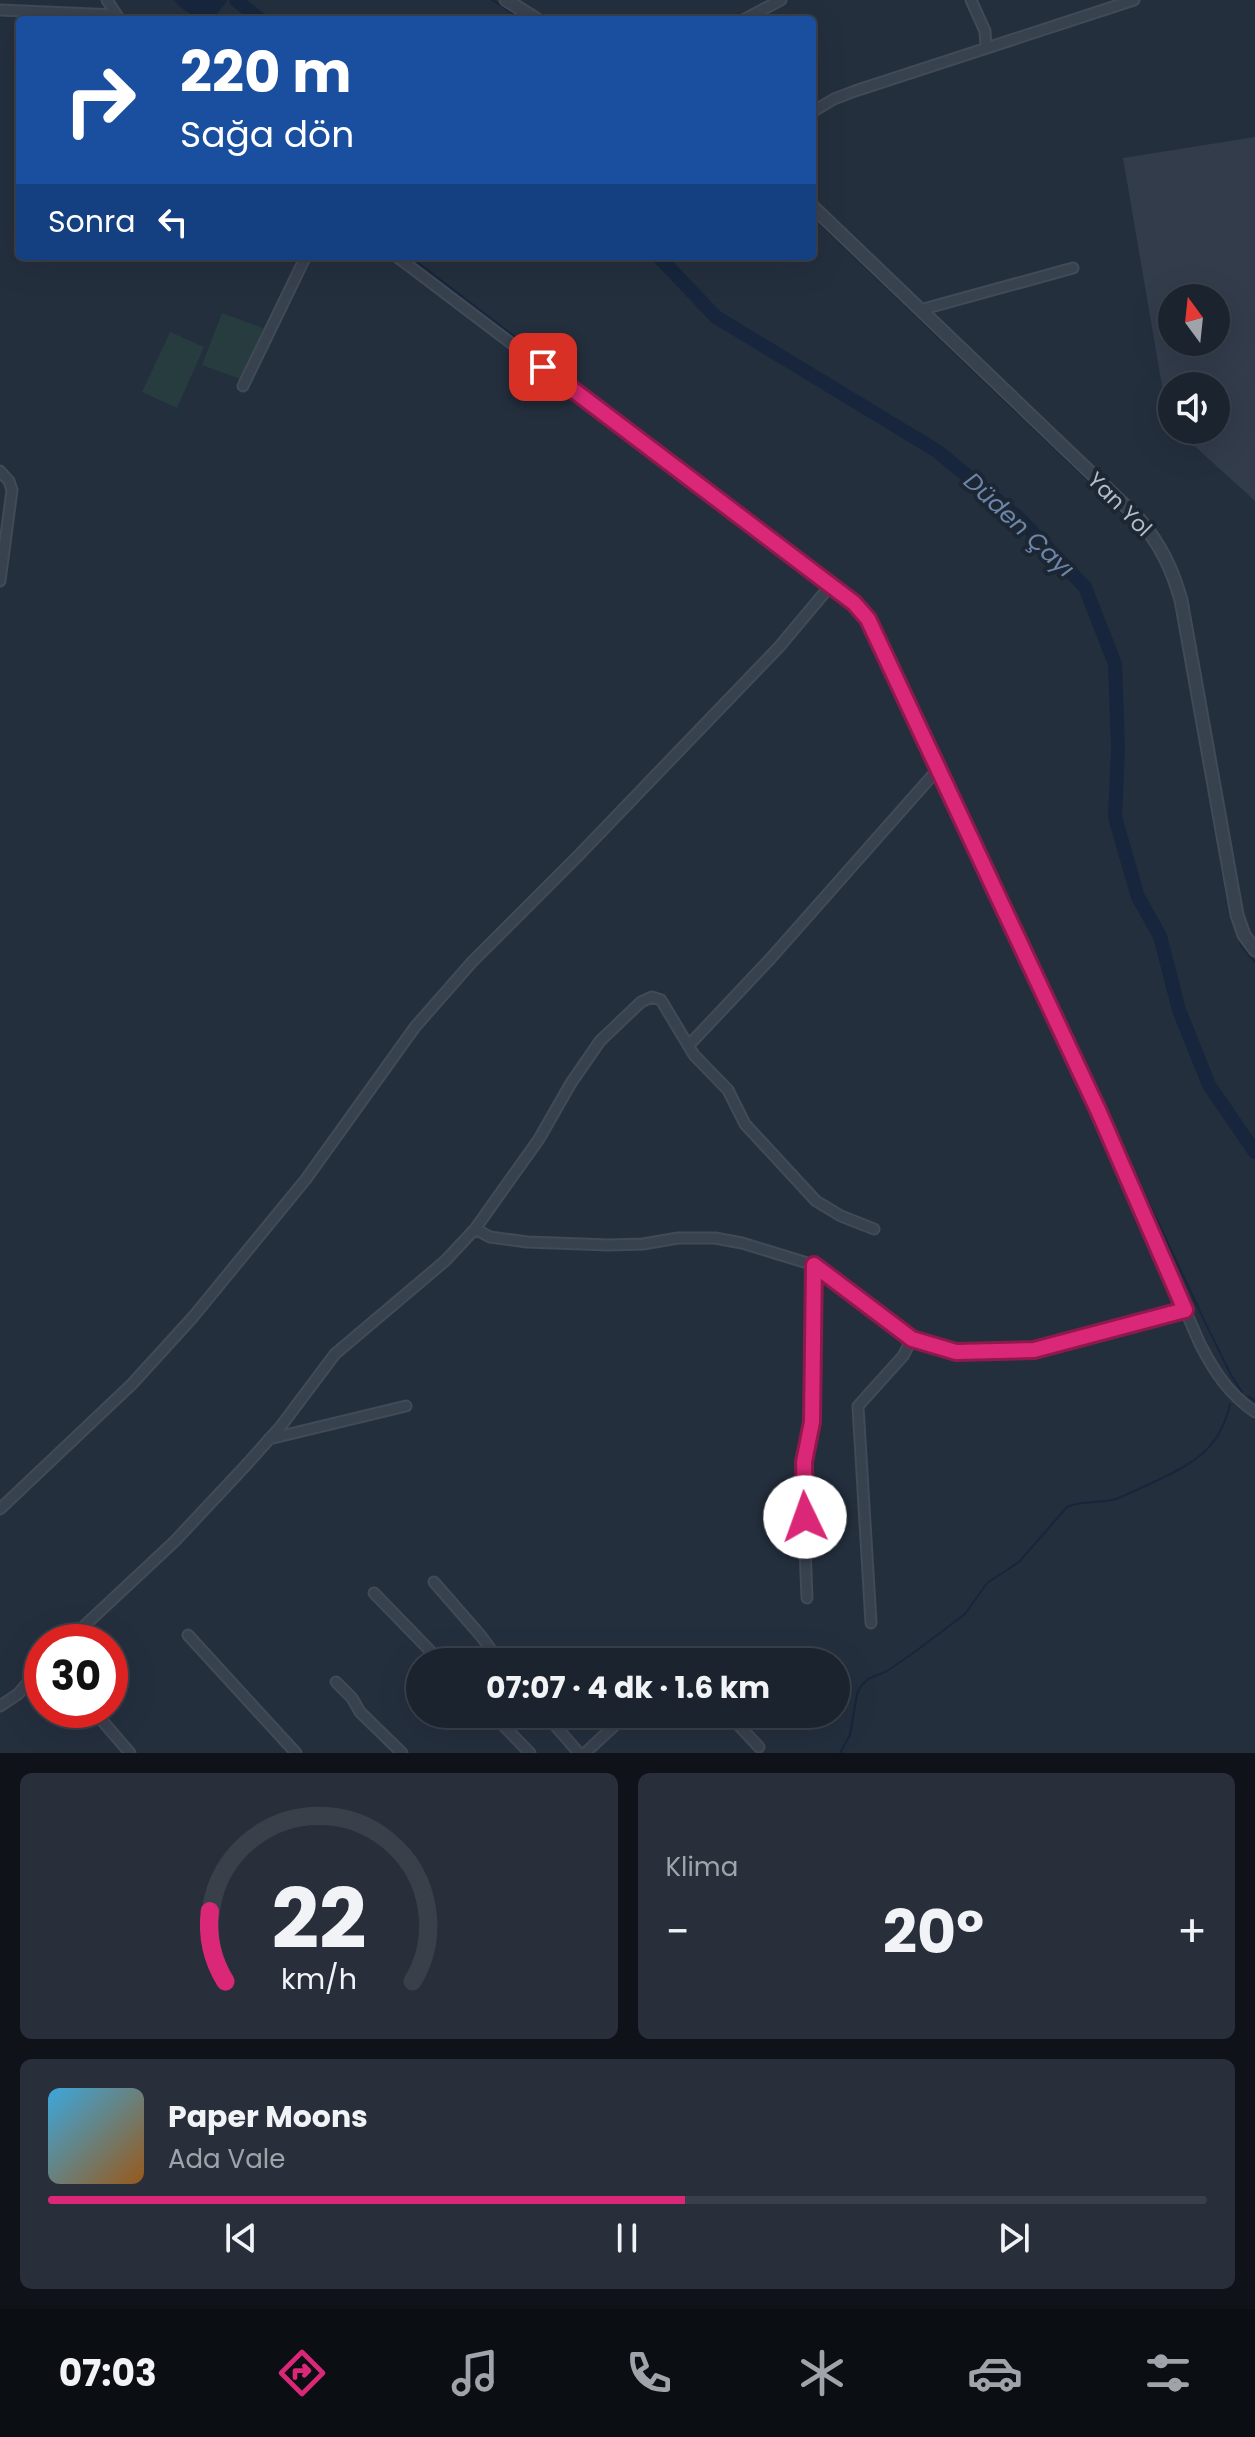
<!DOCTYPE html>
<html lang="tr">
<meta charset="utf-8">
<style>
body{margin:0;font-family:Poppins,sans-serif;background:#282f3a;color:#f1f3f6;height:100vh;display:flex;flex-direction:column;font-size:30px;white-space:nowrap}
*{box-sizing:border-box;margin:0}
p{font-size:26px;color:#a0a4aa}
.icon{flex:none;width:44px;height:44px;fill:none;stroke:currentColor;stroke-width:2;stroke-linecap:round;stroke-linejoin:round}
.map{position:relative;height:1753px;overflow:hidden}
.panel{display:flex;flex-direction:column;gap:20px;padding:20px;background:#0f1319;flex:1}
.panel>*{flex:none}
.guide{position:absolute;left:16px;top:16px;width:800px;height:244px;border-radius:8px;box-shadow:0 8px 32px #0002,0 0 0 2px #39404a;background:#1a4fa0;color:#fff;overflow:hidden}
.needle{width:52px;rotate:345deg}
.fabs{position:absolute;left:1158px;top:284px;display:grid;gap:16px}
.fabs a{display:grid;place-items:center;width:72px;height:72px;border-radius:50%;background:#1b232e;box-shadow:0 8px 32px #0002,0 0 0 2px #39404a;font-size:40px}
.speed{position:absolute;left:24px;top:1624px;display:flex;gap:16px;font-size:40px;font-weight:700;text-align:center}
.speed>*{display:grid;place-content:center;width:104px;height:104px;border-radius:50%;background:#1b232e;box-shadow:0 8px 32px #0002,0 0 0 2px #39404a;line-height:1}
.speed .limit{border:12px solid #d22;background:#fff;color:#111}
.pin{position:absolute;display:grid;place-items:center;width:68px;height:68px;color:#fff;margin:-34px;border-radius:16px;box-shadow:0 4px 12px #0006}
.me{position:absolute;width:88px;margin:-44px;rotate:357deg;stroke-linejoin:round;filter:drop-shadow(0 0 6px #0008)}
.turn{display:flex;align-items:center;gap:28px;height:168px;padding:0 32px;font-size:36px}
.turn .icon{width:104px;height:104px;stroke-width:2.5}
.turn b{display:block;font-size:56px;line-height:68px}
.then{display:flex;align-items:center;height:76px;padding:0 32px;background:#0003;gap:16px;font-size:30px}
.big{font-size:60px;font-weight:700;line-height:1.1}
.panel .widget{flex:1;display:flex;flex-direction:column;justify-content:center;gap:12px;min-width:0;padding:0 28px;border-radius:12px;background:#282f3a}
.panel .dial{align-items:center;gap:0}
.dial svg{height:208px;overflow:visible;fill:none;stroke:#39404a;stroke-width:7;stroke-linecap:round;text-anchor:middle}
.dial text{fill:#f1f3f6;stroke:none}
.song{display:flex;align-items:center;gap:24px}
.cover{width:96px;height:96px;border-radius:12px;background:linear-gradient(135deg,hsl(200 70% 55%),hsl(30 70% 35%))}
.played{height:8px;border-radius:4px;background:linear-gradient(90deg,#db2777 55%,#39404a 55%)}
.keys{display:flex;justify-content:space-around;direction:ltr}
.heat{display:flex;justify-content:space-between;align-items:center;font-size:44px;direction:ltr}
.panel .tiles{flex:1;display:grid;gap:20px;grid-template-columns:1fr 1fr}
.widget:last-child{grid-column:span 2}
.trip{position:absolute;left:406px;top:1648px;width:444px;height:80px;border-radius:40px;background:#1b232e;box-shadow:0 8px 32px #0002,0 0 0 2px #39404a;font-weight:700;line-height:80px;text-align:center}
.menu{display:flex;height:128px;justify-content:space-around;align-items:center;background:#0b0e12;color:#a0a4aa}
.menu .icon{width:56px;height:56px}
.menu .selected{color:#db2777}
.menu b{font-size:36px;color:#f1f3f6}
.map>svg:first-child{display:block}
</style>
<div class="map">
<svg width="1255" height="1753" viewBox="0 0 1255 1753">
<rect width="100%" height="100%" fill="#242f3e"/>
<!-- airport -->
<path fill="#323c4b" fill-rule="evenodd" d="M1255,137v364l-78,-71h39v-44h-44v39l-4,-4 -45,-263zM1172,298h44v44h-44z"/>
<!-- green -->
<path fill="#263c3f" d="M222,313l41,15 -20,52 -41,-15z
M170,332l34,15 -27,61 -35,-16z"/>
<!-- water -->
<path fill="#17263c" d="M174,0h54l-16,20c-17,0 -27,-8 -38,-20z"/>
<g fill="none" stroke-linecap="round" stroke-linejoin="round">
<!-- stream -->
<path stroke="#17263c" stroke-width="2" d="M492,0l32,20
M812,216l331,317
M409,256l450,343 13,15 332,706 27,55 11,17
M1174,595l56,319 11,31 14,17
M1248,1396l7,5
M840,1753l10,-18 7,-41 4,-8 7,-7 19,-8 29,-20 49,-37 22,-31 32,-21 48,-55c16,-7 32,-3 49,-8 13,-5 27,-12 40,-18 39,-18 64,-33 74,-77"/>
<!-- river -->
<path stroke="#17263c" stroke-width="14" d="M236,0l25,20
M658,256l58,61 221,134 83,68 65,68 30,77 3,85 -3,68 23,80 22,39 19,74 30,75 46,67"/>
<!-- minor casing -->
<g stroke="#414a57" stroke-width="13">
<path id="minor" d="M107,0l11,17
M971,0l14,31 1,17
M0,10l116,5
M743,20l38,-20
M812,112l22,-13 21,-8 279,-91
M396,256l458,347 14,16 230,491 102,234c15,29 29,50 55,68
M920,310l153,-42
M243,386l63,-130
M0,471l9,10 3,9 -12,91
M689,1045l82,-87 168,-190
M475,1229l15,8 37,5 82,3 34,-1 35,-6h37l27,5 72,22 98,74 44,13 78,-2 151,-40
M269,1439l137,-33
M0,1509l132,-125 61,-67 113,-138 109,-152 57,-65 105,-105 202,-210 52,-62
M434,1582l47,54 19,26
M374,1593l67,69
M807,1598l-4,-102 1,-34 8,-40 2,-157
M871,1623l-13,-217 45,-50 9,-17
M188,1635l108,118
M67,1642l108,-101 73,-78 33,-37 54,-72 110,-93 30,-32 64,-90 32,-56 29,-42 41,-39 11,-5 9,3 33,55 34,35 17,34 71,77 25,15 33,13
M336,1682l16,16 8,14 42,41
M0,1706l18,-12 24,-28
M93,1710l37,43
M492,1714l38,39
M545,1714l34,39
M728,1714l31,33
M585,1753l42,-39"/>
</g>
<!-- tertiary casing -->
<g stroke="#414a57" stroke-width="15">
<path id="tertiary" d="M506,0l32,20
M812,206l327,313c21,25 33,49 42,81l56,315 7,20 11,15"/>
</g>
<!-- minor -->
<use href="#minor" stroke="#38414e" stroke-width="9"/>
<!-- tertiary -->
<use href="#tertiary" stroke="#38414e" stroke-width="11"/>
</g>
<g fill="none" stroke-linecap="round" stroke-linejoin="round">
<!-- route casing -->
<g stroke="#8e194d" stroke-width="20">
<path id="route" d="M543,367l311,236 14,16 230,491 87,200 -151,40 -78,2 -44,-13 -98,-74 -2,157 -8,40 1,55"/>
</g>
<!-- route -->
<use href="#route" stroke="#db2777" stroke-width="14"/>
</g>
<g text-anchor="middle" stroke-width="8" stroke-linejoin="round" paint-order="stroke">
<!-- street labels -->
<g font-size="22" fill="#b4bcc9" stroke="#1d2633">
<text transform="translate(1120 504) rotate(45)" y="8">Yan Yol</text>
</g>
<!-- water labels -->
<g font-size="24" font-style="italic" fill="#6d86a8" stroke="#1d2633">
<text transform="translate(1019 525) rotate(43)" y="8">Düden Çayı</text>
</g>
</g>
</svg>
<div class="fabs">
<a><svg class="needle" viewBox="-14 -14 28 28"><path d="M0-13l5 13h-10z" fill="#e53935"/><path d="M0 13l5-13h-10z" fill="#a0a4aa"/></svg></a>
<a><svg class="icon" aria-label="sound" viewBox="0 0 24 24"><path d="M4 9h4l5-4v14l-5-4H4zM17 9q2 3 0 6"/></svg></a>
</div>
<div class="speed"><div class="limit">30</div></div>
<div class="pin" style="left:543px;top:367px;background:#d93025"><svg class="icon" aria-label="arrive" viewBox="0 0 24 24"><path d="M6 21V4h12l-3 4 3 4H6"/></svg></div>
<svg class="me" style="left:805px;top:1517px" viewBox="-20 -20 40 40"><circle r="19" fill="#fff"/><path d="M0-13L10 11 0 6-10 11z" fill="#db2777"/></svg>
<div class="trip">07:07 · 4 dk · 1.6 km</div>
<div class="guide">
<div class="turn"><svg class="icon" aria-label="right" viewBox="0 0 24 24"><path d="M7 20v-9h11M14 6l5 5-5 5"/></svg><div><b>220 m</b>Sağa dön</div></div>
<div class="then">Sonra<svg class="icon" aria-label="left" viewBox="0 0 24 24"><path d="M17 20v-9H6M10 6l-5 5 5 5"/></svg></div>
</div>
</div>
<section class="panel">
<div class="tiles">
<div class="widget dial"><svg viewBox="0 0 100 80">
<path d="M14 69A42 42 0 1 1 86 69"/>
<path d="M14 69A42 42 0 0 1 8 42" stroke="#db2777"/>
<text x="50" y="56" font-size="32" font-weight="700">22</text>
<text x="50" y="72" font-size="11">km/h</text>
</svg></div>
<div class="widget"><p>Klima</p>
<div class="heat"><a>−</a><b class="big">20°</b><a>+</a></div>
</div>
<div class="widget">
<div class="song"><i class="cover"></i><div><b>Paper Moons</b><p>Ada Vale</p></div></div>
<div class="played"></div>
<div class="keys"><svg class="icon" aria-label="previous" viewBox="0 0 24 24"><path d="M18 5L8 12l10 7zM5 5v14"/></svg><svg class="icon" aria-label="pause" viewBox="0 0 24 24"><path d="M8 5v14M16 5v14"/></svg><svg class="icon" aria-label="next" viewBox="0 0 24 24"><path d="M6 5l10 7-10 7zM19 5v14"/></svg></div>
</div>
</div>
</section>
<nav class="menu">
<b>07:03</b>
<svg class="icon selected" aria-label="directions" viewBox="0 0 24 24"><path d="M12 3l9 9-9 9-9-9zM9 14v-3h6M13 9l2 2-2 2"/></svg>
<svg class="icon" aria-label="music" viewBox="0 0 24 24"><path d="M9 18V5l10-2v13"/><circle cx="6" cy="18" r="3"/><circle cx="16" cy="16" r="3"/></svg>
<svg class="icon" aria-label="phone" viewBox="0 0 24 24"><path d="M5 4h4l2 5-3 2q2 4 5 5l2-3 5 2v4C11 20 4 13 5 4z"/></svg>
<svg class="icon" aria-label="climate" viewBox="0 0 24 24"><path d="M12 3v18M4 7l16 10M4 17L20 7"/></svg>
<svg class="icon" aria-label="car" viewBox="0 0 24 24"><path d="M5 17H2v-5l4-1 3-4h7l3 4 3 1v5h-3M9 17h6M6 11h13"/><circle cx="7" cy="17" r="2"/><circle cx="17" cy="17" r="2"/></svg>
<svg class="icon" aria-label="filters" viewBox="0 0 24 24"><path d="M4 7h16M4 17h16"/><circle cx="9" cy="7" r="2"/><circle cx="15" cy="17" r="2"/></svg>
</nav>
